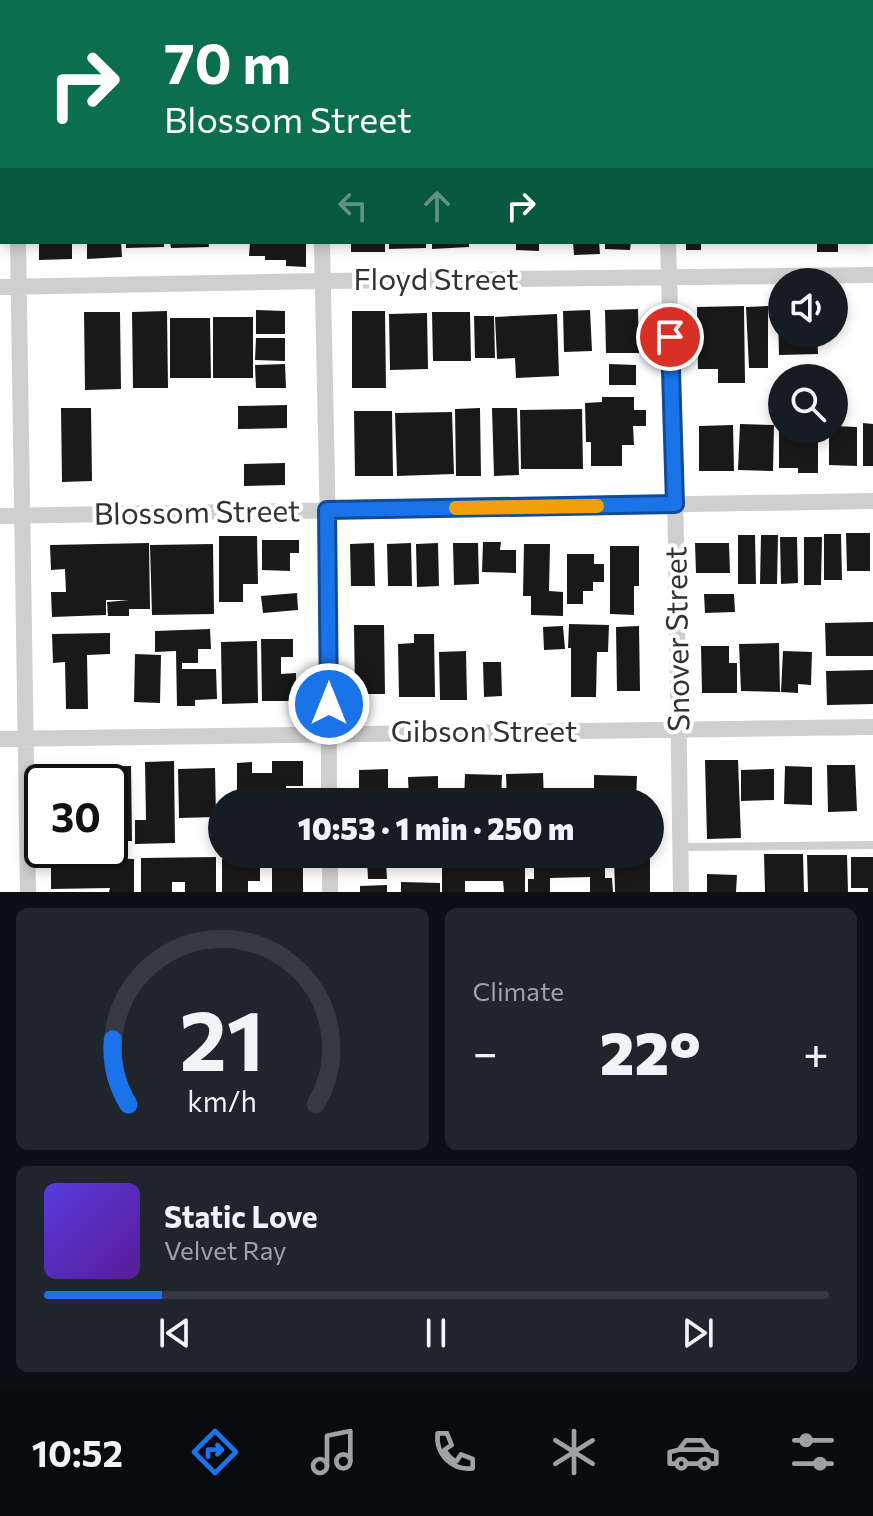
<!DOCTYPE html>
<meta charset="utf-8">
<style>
body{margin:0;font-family:Commissioner,sans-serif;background:#20242c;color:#f1f3f6;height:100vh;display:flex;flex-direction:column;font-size:30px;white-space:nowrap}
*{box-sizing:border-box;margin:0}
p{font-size:26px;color:#9ea1a6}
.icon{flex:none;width:44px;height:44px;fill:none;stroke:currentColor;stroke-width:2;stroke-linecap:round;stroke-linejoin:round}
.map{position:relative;height:892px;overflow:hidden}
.panel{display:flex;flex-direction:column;gap:16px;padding:16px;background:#0d0f14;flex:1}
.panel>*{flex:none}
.top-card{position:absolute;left:0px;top:0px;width:874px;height:244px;box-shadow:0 4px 12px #0003;background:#0b6e4f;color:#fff;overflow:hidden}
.buttons{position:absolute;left:768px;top:268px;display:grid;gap:16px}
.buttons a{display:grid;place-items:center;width:80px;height:80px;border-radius:50%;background:#171b24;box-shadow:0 4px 12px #0003;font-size:40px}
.speed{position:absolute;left:24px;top:764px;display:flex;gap:16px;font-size:40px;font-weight:700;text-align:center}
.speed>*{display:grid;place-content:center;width:104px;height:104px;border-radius:50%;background:#171b24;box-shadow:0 4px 12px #0003;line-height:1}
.speed .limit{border:4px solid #111;border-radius:12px;background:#fff;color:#111}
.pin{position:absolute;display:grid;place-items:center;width:68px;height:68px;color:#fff;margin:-34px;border:4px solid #fff;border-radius:50%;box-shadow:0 2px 8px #0007}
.me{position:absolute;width:88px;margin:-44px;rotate:0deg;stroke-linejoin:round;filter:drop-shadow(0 0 6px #0008)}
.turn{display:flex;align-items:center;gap:28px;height:168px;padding:0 32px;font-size:36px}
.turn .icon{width:104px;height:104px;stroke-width:2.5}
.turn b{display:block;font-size:56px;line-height:68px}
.lanes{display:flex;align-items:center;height:76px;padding:0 32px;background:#0003;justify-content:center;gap:40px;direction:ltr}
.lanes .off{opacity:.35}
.big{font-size:60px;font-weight:800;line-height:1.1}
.panel .widget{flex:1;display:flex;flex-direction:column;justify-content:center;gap:12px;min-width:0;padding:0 28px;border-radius:12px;background:#20242c}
.panel .dial{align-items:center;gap:0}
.dial svg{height:208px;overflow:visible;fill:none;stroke:#363941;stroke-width:7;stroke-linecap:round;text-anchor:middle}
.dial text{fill:#f1f3f6;stroke:none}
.song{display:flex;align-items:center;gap:24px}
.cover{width:96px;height:96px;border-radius:12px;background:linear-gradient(135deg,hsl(250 70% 55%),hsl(270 70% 35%))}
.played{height:8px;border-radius:4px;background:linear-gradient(90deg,#1a73e8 15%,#363941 15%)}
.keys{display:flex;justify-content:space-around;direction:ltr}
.heat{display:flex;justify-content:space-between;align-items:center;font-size:44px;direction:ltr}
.panel .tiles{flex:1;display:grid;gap:16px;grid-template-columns:1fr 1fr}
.widget:last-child{grid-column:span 2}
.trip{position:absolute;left:208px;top:788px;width:456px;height:80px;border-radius:40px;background:#171b24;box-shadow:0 4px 12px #0003;font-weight:800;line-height:80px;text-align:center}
.menu{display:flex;height:128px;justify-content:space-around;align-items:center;background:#090b0e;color:#9ea1a6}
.menu .icon{width:56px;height:56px}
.menu .on{color:#1a73e8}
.menu b{font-size:36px;color:#f1f3f6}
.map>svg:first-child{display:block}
</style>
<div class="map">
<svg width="873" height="892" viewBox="0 0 873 892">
<rect width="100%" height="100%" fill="#fff"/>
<!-- building -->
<path fill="#191919" d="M39,242h33v17l-33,1z
M87,242h34l1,15 -35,2z
M126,242h38v5l-38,1z
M170,242h39v5l-38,1z
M250,242h56v25l-20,-1v-6h-21v-4h-16z
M351,242h34v10h-34z
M389,242h37v6l-37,1z
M432,242h37v5l-37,2z
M516,242h23v9l-23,-1z
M573,242h26l1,12 -26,1z
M605,242h26l-1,8 -25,-1z
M686,242h15v8h-15z
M817,242h21v10h-21z
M744,306l1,77h-27v-14h-20l-1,-62z
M768,306v62h-19l-3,-61z
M638,309l1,44h-33l-1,-43z
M256,310l29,1v23h-29z
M590,310l2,41 -28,1 -1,-41z
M167,311l1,77h-35l-1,-76z
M352,311h33l1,77h-34z
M778,311h4v23h35l1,20 -39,1z
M84,312h36l1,77 -36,1z
M432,312h38l1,49h-38z
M427,313l1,56 -38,1 -1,-56z
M557,314l2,62 -43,2 -1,-20 -18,1 -2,-42z
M474,316h20l1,42h-20z
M213,317h40v61h-40z
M170,318h40l1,60h-41z
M256,338h29v23l-30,-1z
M285,364l1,24h-30l-1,-23z
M609,364l27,1v20h-27z
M602,397h32v13h12v16h-13l1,19h-12v21h-31v-24h-5l-1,-39 17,-1z
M287,405v23l-49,1v-23z
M61,408h30l1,73 -30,1z
M480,408l1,68h-25l-1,-67z
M492,408h25l2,67 -25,1z
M582,409l1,60h-62l-1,-59z
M354,411h38l1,65h-38z
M452,412l2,62 -57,2 -2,-63z
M779,421h3v9h36v43h-20v-5h-19z
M863,423l10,1v42h-10z
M740,424l34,1 -1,46 -35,-1z
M733,425l1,46h-35v-45z
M834,426l23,1v39l-28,-1v-35h5z
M285,463v22l-41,1v-22z
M846,533h24v38h-23z
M824,534h17l1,46h-18z
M738,535h17l1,49h-18z
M761,535h17l-1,49h-17z
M219,536h38l1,48h-15v18h-24z
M780,537h17l1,46 -17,1z
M804,537h18l-1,48h-17z
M262,540h37v13h-9v18l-28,-1z
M483,542h18l-1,8h16v23l-34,-1z
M149,543l1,66h-21v7h-21l-1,-14 22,-2h-23v15l-54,2 -1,-25h15l-1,-23 -14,1 -1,-25z
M374,543l1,43h-24l-1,-42z
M411,543l1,43h-24l-1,-42z
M438,543l1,43 -22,1 -1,-43z
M453,543h25l1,41 -25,1z
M695,543h34l1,30h-34z
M213,544l1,70 -62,1 -2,-70z
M524,544h26l-1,47 14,1v24l-32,-1v-19h-8z
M610,546h29v40h-5v29l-24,-1z
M567,554h27v10h10v18h-11v9h-10v13h-16z
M297,593l1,17 -35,3 -2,-17z
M704,594h30l1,18 -30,1z
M873,622v34h-47l-1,-33z
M569,624l40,1 -1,27h-11l-1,45h-25v-49h-3z
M354,625h30l1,69h-30z
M563,626l2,23 -21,1 -1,-23z
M639,626l1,65h-23l-1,-64z
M210,629l1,20h-13v14h-16v6h34l1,30 -22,1v6h-18l-1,-55 -21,1v-21z
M110,633v21l-23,1 1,54h-22l-1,-47 -12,1 -1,-29z
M414,634h20l1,63h-36l-1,-53 16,-1z
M261,639h32v18h-12v17l15,-1v28h-34z
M257,641l1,62 -36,1 -1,-62z
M779,643l1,49 -39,-1 -2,-47z
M701,646h28v17h8v30h-35z
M466,651l1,49h-27l-1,-48z
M783,651l29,1 -1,33 -13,-1v9l-17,-1z
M135,654l26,1 -1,48 -26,-1z
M483,662h18l1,34 -18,1z
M873,670v34l-46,1 -1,-34z
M705,760h33l3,78 -34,1z
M174,761l1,82 -40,1v-24h11l-1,-58z
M272,761h31v25h-17v7h-49v-30l15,-1v11h20z
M827,765h28l2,46 -29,1z
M131,766l1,75h-22v-59h-60v-15z
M785,766l27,1v38l-28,-1z
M215,768l1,49 -37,1 -1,-49z
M388,769v33h-29v-32z
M774,769v31l-33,1v-31z
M543,773l1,29h-37l-1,-28z
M465,774l37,1 -1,27h-37z
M594,775l43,1 -1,26h-42z
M438,776v26h-29l-1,-25z
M442,854h18v4l65,-1v35h-21l-1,-11h-38v11h-23z
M764,854h39l1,38h-39z
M534,855h71v23h7l1,14h-23v-15l-40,1v14h-22v-13h6z
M807,855h40l1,37h-40z
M650,856v36h-35l-1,-35z
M51,857l83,2v33h-25l1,-4 -59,1z
M216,857v35h-31v-10h-13v10h-31v-34z
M851,857h22v35h-5v-4h-17z
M260,858v23h-12v11h-26v-33z
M367,860h19l1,19h-19z
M272,865h31v27h-31z
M707,874l30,1 -1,17h-29z
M401,882l39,1v9h-39z
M387,885v7h-27v-6z"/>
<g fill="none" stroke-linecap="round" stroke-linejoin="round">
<!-- service -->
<path stroke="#cfcfcf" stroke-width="8" d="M511,0v2
M681,847l192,-2"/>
<!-- minor -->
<path stroke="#cfcfcf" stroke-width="16" d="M14,0v2
M318,0v2
M663,0v2
M872,46h1
M0,57h2
M18,242l10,650
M322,242l6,288 1,272
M668,242l7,242 6,408
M0,287l323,-6 550,-6
M0,516l873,-15
M0,739l873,-12
M330,854v38"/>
</g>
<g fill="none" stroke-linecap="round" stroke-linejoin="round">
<!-- route casing -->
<g stroke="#114b97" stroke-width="20">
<path id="route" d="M329,704l-2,-194 348,-6 -5,-167"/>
</g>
<!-- route -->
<use href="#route" stroke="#1a73e8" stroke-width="14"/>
<!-- slow -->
<path stroke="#f59e0b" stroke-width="14" d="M456,508l141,-2"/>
</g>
<g text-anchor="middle" stroke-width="8" stroke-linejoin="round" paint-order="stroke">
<!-- street labels -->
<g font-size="30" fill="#323232" stroke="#fff">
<text x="436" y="290">Floyd Street</text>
<text transform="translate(197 513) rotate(-1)" y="10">Blossom Street</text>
<text transform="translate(678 639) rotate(-91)" y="10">Snover Street</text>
<text x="484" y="742">Gibson Street</text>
</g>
</g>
</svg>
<div class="buttons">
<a><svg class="icon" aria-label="sound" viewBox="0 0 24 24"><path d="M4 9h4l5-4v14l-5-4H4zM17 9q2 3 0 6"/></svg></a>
<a><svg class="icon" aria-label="search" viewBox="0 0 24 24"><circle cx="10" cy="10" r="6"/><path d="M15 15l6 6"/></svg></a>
</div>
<div class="speed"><div class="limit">30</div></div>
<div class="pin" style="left:670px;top:337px;background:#d93025"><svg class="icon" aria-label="arrive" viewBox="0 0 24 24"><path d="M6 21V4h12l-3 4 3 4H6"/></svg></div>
<svg class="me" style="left:329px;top:704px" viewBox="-20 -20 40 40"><circle r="17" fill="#1a73e8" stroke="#fff" stroke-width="3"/><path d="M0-11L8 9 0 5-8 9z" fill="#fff"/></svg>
<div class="trip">10:53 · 1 min · 250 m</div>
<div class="top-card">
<div class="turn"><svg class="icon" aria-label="right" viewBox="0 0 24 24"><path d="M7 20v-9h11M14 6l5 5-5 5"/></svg><div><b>70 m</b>Blossom Street</div></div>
<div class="lanes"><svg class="icon off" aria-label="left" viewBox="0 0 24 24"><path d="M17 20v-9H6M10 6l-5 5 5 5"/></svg><svg class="icon off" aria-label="ahead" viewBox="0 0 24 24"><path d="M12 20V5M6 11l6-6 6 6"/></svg><svg class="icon" aria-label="right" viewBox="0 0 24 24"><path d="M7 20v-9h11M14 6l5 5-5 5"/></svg></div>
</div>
</div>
<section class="panel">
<div class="tiles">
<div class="widget dial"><svg viewBox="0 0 100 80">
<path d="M14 69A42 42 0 1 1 86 69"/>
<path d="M14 69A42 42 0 0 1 8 44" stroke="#1a73e8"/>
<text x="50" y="56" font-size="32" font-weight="700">21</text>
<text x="50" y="72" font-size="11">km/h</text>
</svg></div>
<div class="widget"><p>Climate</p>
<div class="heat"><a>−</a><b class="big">22°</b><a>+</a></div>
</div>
<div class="widget">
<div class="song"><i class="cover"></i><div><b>Static Love</b><p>Velvet Ray</p></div></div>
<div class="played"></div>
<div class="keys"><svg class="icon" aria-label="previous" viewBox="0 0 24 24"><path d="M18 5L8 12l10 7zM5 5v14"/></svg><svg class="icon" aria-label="pause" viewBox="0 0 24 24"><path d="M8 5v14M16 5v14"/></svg><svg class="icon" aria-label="next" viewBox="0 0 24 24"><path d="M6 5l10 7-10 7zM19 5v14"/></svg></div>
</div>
</div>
</section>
<nav class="menu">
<b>10:52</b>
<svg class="icon on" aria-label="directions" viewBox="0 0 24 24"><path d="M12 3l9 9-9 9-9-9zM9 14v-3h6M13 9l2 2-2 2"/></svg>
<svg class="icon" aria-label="music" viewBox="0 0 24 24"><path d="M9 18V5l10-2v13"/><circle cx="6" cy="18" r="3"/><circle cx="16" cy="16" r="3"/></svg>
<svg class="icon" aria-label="phone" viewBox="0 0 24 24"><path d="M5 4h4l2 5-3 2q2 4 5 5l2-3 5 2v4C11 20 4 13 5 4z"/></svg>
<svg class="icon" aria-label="climate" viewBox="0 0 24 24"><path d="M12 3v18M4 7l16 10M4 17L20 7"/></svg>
<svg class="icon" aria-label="car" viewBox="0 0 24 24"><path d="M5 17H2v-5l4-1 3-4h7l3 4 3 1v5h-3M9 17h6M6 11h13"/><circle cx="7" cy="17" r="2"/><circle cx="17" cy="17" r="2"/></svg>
<svg class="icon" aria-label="filters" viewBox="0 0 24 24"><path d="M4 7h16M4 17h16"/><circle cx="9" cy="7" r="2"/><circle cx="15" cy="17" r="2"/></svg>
</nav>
